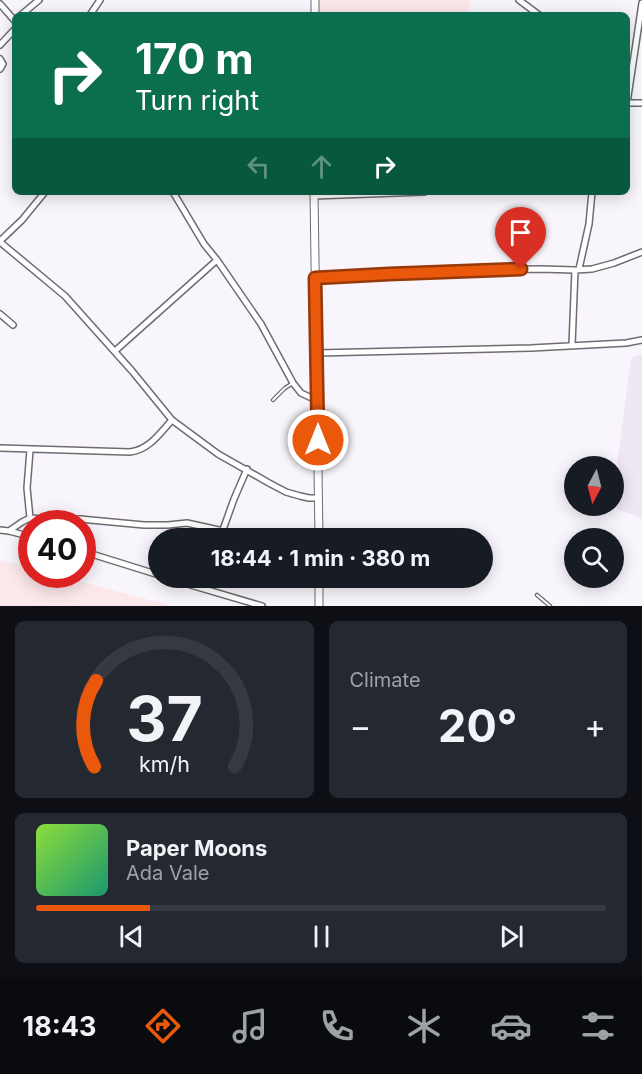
<!DOCTYPE html>
<meta charset="utf-8">
<style>
body{margin:0;font-family:Inter,sans-serif;background:#242831;color:#f1f3f6;height:100vh;display:flex;flex-direction:column;font-size:22px;white-space:nowrap}
*{box-sizing:border-box;margin:0}
p{font-size:20px;color:#9ea1a6}
.icon{flex:none;width:33px;height:33px;fill:none;stroke:currentColor;stroke-width:2;stroke-linecap:round;stroke-linejoin:round}
.map{position:relative;height:606px;overflow:hidden}
.details{display:flex;flex-direction:column;gap:15px;padding:15px;background:#0d0f14;flex:1}
.details>*{flex:none}
.banner{position:absolute;left:12px;top:12px;width:618px;height:183px;border-radius:9px;box-shadow:0 3px 15px #0003;background:#0b6e4f;color:#fff;overflow:hidden}
.needle{width:39px;rotate:187deg}
.fabs{position:absolute;left:564px;top:456px;display:grid;gap:12px}
.fabs a{display:grid;place-items:center;width:60px;height:60px;border-radius:50%;background:#171b24;box-shadow:0 3px 15px #0003;font-size:30px}
.speed{position:absolute;left:18px;top:510px;display:flex;gap:12px;font-size:30px;font-weight:700;text-align:center}
.speed>*{display:grid;place-content:center;width:78px;height:78px;border-radius:50%;background:#171b24;box-shadow:0 3px 15px #0003;line-height:1}
.speed .limit{border:9px solid #d22;background:#fff;color:#111}
.pin{position:absolute;display:grid;place-items:center;width:51px;height:51px;color:#fff;margin:-62px -26px;border-radius:50% 50% 50% 0;rotate:-45deg;box-shadow:0 0 6px #0007}
.pin .icon{rotate:45deg}
.me{position:absolute;width:66px;margin:-33px;rotate:0deg;stroke-linejoin:round;filter:drop-shadow(0 0 4px #0008)}
.turn{display:flex;align-items:center;gap:21px;height:126px;padding:0 24px;font-size:27px}
.turn .icon{width:78px;height:78px;stroke-width:2.5}
.turn b{display:block;font-size:42px;line-height:51px}
.lanes{display:flex;align-items:center;height:57px;padding:0 24px;background:#0003;justify-content:center;gap:30px;direction:ltr}
.lanes .off{opacity:.35}
.big{font-size:45px;font-weight:700;line-height:1.1}
.details .widget{flex:1;display:flex;flex-direction:column;justify-content:center;gap:9px;min-width:0;padding:0 21px;border-radius:9px;background:#242831}
.details .dial{align-items:center;gap:0}
.dial svg{height:156px;overflow:visible;fill:none;stroke:#363941;stroke-width:7;stroke-linecap:round;text-anchor:middle}
.dial text{fill:#f1f3f6;stroke:none}
.song{display:flex;align-items:center;gap:18px}
.cover{width:72px;height:72px;border-radius:9px;background:linear-gradient(135deg,hsl(90 70% 55%),hsl(160 70% 35%))}
.played{height:6px;border-radius:3px;background:linear-gradient(90deg,#ea580c 20%,#363941 20%)}
.keys{display:flex;justify-content:space-around;direction:ltr}
.heat{display:flex;justify-content:space-between;align-items:center;font-size:33px;direction:ltr}
.details .tiles{flex:1;display:grid;gap:15px;grid-template-columns:1fr 1fr}
.widget:last-child{grid-column:span 2}
.trip{position:absolute;left:148px;top:528px;width:345px;height:60px;border-radius:30px;background:#171b24;box-shadow:0 3px 15px #0003;font-weight:700;line-height:60px;text-align:center}
.tabs{display:flex;height:96px;justify-content:space-around;align-items:center;background:#090b0e;color:#9ea1a6}
.tabs .icon{width:42px;height:42px}
.tabs .current{color:#ea580c}
.tabs b{font-size:27px;color:#f1f3f6}
.map>svg:first-child{display:block}
</style>
<div class="map">
<svg width="642" height="606" viewBox="0 0 642 606">
<rect width="100%" height="100%" fill="#f9f5fc"/>
<!-- education -->
<path fill="#fce7eb" d="M319,0h152l-3,15h-149z
M0,560l31,8 1,6 23,1 117,31h-172z"/>
<!-- built -->
<path fill="#f0e7f5" d="M642,354v165l-31,-13h3v-18l17,-130z"/>
<g fill="none" stroke-linecap="round" stroke-linejoin="round">
<!-- lane casing -->
<g stroke="#6f6b71" stroke-width="4.5">
<path id="lane" d="M273,400l12,-12 8,-5
M319,580l39,1
M537,595l13,11"/>
</g>
<!-- street casing -->
<g stroke="#6f6b71" stroke-width="8">
<path id="street" d="M519,0l20,15
M0,4l15,17
M21,15l18,-15
M90,15l10,-15
M0,45l15,-16
M0,59l3,5 -3,5
M627,103l15,-100
M627,103h15
M173,192l31,52 13,16 44,64 32,59 8,10 17,8
M314,196l110,-4
M0,241l22,-21 23,-28
M0,242l65,54 67,75 40,49 46,34 51,29 17,9 14,4 9,2h9
M579,269l10,-45 3,-32
M315,278l170,-8 54,-1 36,1 17,-1 22,-6 28,-11
M0,314l13,11
M572,345l3,-75
M115,351l102,-91
M317,353l214,-5 95,-5 16,-3
M0,448l130,4c19,-2 30,-19 42,-32
M30,450l-3,38 3,30
M0,530l9,1 23,6
M9,531l13,-9 8,-4 29,2 21,-1 64,6h24l19,-2 68,15
M220,538l14,-39 13,-30
M82,551l77,24
M167,578l95,28
M204,588l3,-10"/>
</g>
<!-- secondary casing -->
<g stroke="#6f6b71" stroke-width="9">
<path id="secondary" d="M315,15v-15
M314,192l5,346
M319,606v-28"/>
</g>
<!-- lane -->
<use href="#lane" stroke="#fff" stroke-width="2"/>
<!-- street -->
<use href="#street" stroke="#fff" stroke-width="5"/>
<!-- secondary -->
<use href="#secondary" stroke="#fff" stroke-width="7"/>
</g>
<g fill="none" stroke-linecap="round" stroke-linejoin="round">
<!-- route casing -->
<g stroke="#983908" stroke-width="15">
<path id="route" d="M318,440l-3,-162 74,-4 132,-5"/>
</g>
<!-- route -->
<use href="#route" stroke="#ea580c" stroke-width="10"/>
</g>
</svg>
<div class="fabs">
<a><svg class="needle" viewBox="-14 -14 28 28"><path d="M0-13l5 13h-10z" fill="#e53935"/><path d="M0 13l5-13h-10z" fill="#9ea1a6"/></svg></a>
<a><svg class="icon" aria-label="search" viewBox="0 0 24 24"><circle cx="10" cy="10" r="6"/><path d="M15 15l6 6"/></svg></a>
</div>
<div class="speed"><div class="limit">40</div></div>
<div class="pin" style="left:521px;top:269px;background:#d93025"><svg class="icon" aria-label="arrive" viewBox="0 0 24 24"><path d="M6 21V4h12l-3 4 3 4H6"/></svg></div>
<svg class="me" style="left:318px;top:440px" viewBox="-20 -20 40 40"><circle r="17" fill="#ea580c" stroke="#fff" stroke-width="3"/><path d="M0-11L8 9 0 5-8 9z" fill="#fff"/></svg>
<div class="trip">18:44 · 1 min · 380 m</div>
<div class="banner">
<div class="turn"><svg class="icon" aria-label="right" viewBox="0 0 24 24"><path d="M7 20v-9h11M14 6l5 5-5 5"/></svg><div><b>170 m</b>Turn right</div></div>
<div class="lanes"><svg class="icon off" aria-label="left" viewBox="0 0 24 24"><path d="M17 20v-9H6M10 6l-5 5 5 5"/></svg><svg class="icon off" aria-label="ahead" viewBox="0 0 24 24"><path d="M12 20V5M6 11l6-6 6 6"/></svg><svg class="icon" aria-label="right" viewBox="0 0 24 24"><path d="M7 20v-9h11M14 6l5 5-5 5"/></svg></div>
</div>
</div>
<section class="details">
<div class="tiles">
<div class="widget dial"><svg viewBox="0 0 100 80">
<path d="M14 69A42 42 0 1 1 86 69"/>
<path d="M14 69A42 42 0 0 1 15 25" stroke="#ea580c"/>
<text x="50" y="56" font-size="32" font-weight="700">37</text>
<text x="50" y="72" font-size="11">km/h</text>
</svg></div>
<div class="widget"><p>Climate</p>
<div class="heat"><a>−</a><b class="big">20°</b><a>+</a></div>
</div>
<div class="widget">
<div class="song"><i class="cover"></i><div><b>Paper Moons</b><p>Ada Vale</p></div></div>
<div class="played"></div>
<div class="keys"><svg class="icon" aria-label="previous" viewBox="0 0 24 24"><path d="M18 5L8 12l10 7zM5 5v14"/></svg><svg class="icon" aria-label="pause" viewBox="0 0 24 24"><path d="M8 5v14M16 5v14"/></svg><svg class="icon" aria-label="next" viewBox="0 0 24 24"><path d="M6 5l10 7-10 7zM19 5v14"/></svg></div>
</div>
</div>
</section>
<nav class="tabs">
<b>18:43</b>
<svg class="icon current" aria-label="directions" viewBox="0 0 24 24"><path d="M12 3l9 9-9 9-9-9zM9 14v-3h6M13 9l2 2-2 2"/></svg>
<svg class="icon" aria-label="music" viewBox="0 0 24 24"><path d="M9 18V5l10-2v13"/><circle cx="6" cy="18" r="3"/><circle cx="16" cy="16" r="3"/></svg>
<svg class="icon" aria-label="phone" viewBox="0 0 24 24"><path d="M5 4h4l2 5-3 2q2 4 5 5l2-3 5 2v4C11 20 4 13 5 4z"/></svg>
<svg class="icon" aria-label="climate" viewBox="0 0 24 24"><path d="M12 3v18M4 7l16 10M4 17L20 7"/></svg>
<svg class="icon" aria-label="car" viewBox="0 0 24 24"><path d="M5 17H2v-5l4-1 3-4h7l3 4 3 1v5h-3M9 17h6M6 11h13"/><circle cx="7" cy="17" r="2"/><circle cx="17" cy="17" r="2"/></svg>
<svg class="icon" aria-label="filters" viewBox="0 0 24 24"><path d="M4 7h16M4 17h16"/><circle cx="9" cy="7" r="2"/><circle cx="15" cy="17" r="2"/></svg>
</nav>
